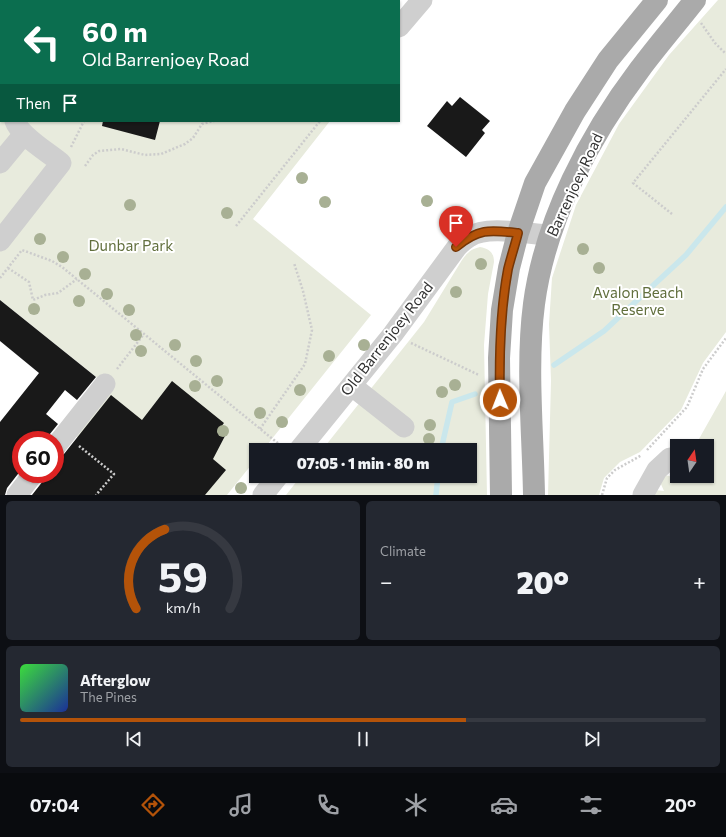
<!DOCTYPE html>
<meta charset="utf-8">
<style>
body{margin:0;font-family:Commissioner,sans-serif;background:#242831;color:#f1f3f6;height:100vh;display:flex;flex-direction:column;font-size:15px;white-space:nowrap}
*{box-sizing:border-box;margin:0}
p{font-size:13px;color:#9ea1a6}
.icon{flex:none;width:22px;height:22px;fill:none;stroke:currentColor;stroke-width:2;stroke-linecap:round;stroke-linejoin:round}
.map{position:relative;height:495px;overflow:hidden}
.drawer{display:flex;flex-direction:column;gap:6px;padding:6px;background:#0d0f14;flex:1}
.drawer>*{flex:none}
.guide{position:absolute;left:0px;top:0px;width:400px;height:122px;box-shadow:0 1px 3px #0004;background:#0b6e4f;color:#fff;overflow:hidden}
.needle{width:26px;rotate:13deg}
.controls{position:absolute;left:670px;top:439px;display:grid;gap:8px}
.controls a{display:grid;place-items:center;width:44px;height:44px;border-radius:0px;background:#171b24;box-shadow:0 1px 3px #0004;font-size:20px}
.speed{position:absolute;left:12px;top:431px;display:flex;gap:8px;font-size:20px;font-weight:700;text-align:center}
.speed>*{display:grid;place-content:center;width:52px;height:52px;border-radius:50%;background:#171b24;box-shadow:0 1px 3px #0004;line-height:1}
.speed .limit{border:6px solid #d22;background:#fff;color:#111}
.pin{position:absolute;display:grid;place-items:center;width:34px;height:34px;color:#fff;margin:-41px -17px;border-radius:50% 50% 50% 0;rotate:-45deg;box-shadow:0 0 4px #0007}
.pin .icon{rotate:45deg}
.me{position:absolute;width:44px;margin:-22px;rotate:359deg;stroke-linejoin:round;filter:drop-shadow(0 0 3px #0008)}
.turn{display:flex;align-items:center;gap:14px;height:84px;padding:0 16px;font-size:18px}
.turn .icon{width:52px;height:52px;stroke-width:2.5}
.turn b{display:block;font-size:28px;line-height:34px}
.then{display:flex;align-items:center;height:38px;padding:0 16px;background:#0003;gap:8px;font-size:15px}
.big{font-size:30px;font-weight:800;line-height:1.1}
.drawer .widget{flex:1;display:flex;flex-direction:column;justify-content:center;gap:6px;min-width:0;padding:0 14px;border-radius:6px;background:#242831}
.drawer .dial{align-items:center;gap:0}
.dial svg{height:104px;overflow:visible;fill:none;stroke:#363941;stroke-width:7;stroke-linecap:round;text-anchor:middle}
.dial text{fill:#f1f3f6;stroke:none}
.song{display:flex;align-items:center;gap:12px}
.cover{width:48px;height:48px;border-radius:6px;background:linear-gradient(135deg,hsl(120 70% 55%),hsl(230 70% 35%))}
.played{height:4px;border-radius:2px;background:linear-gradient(90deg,#b45309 65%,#363941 65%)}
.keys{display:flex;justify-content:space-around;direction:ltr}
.heat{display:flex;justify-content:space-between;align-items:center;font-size:22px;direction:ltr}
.drawer .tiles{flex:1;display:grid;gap:6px;grid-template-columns:1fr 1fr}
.widget:last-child{grid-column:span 2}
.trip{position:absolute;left:249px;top:443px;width:228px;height:40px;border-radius:0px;background:#171b24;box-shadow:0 1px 3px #0004;font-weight:800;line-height:40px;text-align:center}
.dock{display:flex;height:64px;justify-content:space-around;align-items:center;background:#090b0e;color:#9ea1a6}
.dock .icon{width:28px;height:28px}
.dock .active{color:#b45309}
.dock b{font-size:18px;color:#f1f3f6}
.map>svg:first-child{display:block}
</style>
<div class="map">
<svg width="726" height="495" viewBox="0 0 726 495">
<rect width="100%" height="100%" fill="#fff"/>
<!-- green -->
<path fill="#e8ebdd" d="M718,0h8v332l-23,31 -22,47 -41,42 -20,10 -16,16 -5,17h-51l3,-114 -2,-57 3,-46 24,-73 43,-81 50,-69z
M0,36l1,85h329l-77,98 118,96 -108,135h-7v9l-29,36h-78l-86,-69 37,-46 -100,-80z
M480,247c9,2 14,5 14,15l-6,32 -4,51 3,150h-201l15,-19h169v-26h-148l102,-128 38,-62c5,-7 9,-11 18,-13z
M726,391v104h-74l3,-5 9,1 -4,-9 5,-7 8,2 4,-1h30v-30h-12z"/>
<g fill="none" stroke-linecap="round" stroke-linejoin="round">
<!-- stream -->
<path stroke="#cae7ec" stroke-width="5.5" d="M554,365l50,-34 82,-76 40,-48
M441,450l11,-48 23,-8
M436,495l2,-19"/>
</g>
<!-- building -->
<path fill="#191919" d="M460,97l30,24 -8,9 3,3 -19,24 -39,-31 20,-25 5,5z
M103,121h57l-5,19 -53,-14z
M0,300l96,77 -19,23 -12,-10 -19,24 12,10 -13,16h-24v30l-14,18 -2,7h-5v-73l39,-49 -39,-32z
M172,381l52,42 -7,9 8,4 -12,23 13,11 -21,25h-173l11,-14 2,-7h10v-11l9,-9 47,-59 31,25z"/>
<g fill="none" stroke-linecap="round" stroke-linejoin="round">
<!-- path -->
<path stroke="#ccc" stroke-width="2.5" stroke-dasharray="2 2" stroke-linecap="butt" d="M701,23l14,20 11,11
M71,147l13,-26
M85,166l8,-11 6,-4 22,-2 24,6 16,-1 24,-10 8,-6 9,-14 12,-3
M672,214l-39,-31 93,-114
M236,226l84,-105
M8,268l21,14 4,18 12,-5 13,-2 19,-14
M0,278l22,-28 30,11 10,6 218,178
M411,343l68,32
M117,369l27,-35
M260,429l45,-65 7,-34 -9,-39 -9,-28
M79,446l35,28 -18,21
M647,450l40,-43 16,-38 23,-31
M602,495l5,-17 8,-8 27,-15"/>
<!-- minor -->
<path stroke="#cfcfcf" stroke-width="21" d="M399,27l23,-27
M0,83l1,1
M0,163l24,-29
M0,241l61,-78c-13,-11 -41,-27 -46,-42
M352,386l52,41
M55,447l50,-63
M299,450l94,-116 64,-87c3,-3 7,-7 12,-10 19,-12 58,-3 81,-2
M17,495l16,-21
M263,495l15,-19
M643,495l14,-25 13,-12"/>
<!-- major -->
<path stroke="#aaa" stroke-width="22" d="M501,495l-2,-137 3,-48 7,-42 9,-35 17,-50 40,-72 33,-51 49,-60
M534,495c-1,-62 -8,-130 0,-191 11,-84 56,-169 106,-235 18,-24 37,-46 55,-69"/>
</g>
<!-- trees -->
<g fill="#a8b094">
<circle cx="302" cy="178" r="6"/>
<circle cx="427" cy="201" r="6"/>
<circle cx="325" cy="202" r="6"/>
<circle cx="130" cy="205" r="6"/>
<circle cx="227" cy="213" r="6"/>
<circle cx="40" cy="239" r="6"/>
<circle cx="583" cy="249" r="6"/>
<circle cx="63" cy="257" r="6"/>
<circle cx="481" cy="264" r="6"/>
<circle cx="599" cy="268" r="6"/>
<circle cx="85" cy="274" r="6"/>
<circle cx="456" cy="292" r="6"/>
<circle cx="107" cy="294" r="6"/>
<circle cx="79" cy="301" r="6"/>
<circle cx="34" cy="309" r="6"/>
<circle cx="129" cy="310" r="6"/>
<circle cx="136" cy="335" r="6"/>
<circle cx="175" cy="345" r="6"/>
<circle cx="364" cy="345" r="6"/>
<circle cx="141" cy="351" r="6"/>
<circle cx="329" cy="356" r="6"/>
<circle cx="196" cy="361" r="6"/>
<circle cx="217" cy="381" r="6"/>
<circle cx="455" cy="385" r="6"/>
<circle cx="195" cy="386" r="6"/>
<circle cx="300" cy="390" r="6"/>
<circle cx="442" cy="392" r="6"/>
<circle cx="260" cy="413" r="6"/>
<circle cx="282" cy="422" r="6"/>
<circle cx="430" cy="425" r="6"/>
<circle cx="223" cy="431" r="6"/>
<circle cx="429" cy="439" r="6"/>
<circle cx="241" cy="488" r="6"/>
</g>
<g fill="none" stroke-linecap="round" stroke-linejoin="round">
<!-- route casing -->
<g stroke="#753606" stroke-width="10">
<path id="route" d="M456,247c23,-19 34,-17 62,-14 -3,12 -7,24 -10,36 -8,43 -9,87 -8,131"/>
</g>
<!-- route -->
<use href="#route" stroke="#b45309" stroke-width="7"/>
</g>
<g text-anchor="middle" stroke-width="4" stroke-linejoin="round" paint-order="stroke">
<!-- street labels -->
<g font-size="15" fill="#323232" stroke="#fff">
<text transform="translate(575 185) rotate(-65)" y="5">Barrenjoey Road</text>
<text transform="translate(387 339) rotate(-52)" y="5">Old Barrenjoey Road</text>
</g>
<!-- park labels -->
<g font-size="15" fill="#616f3d" stroke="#fff">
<text x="131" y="251">Dunbar Park</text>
<text x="638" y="298">Avalon Beach<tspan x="638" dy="17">Reserve</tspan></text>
</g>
</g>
</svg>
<div class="controls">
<a><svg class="needle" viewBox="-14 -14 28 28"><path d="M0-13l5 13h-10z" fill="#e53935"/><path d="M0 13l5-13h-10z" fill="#9ea1a6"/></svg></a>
</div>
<div class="speed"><div class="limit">60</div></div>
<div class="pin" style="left:456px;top:247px;background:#d93025"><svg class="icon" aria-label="arrive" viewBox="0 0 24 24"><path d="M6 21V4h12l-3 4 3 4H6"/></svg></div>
<svg class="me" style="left:500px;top:400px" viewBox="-20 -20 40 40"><circle r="17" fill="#b45309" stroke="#fff" stroke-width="3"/><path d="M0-11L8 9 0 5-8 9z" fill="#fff"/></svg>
<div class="trip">07:05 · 1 min · 80 m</div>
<div class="guide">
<div class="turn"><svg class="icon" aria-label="left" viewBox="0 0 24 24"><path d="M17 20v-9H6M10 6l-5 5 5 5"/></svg><div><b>60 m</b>Old Barrenjoey Road</div></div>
<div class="then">Then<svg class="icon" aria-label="arrive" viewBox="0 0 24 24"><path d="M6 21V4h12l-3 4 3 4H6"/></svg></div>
</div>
</div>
<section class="drawer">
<div class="tiles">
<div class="widget dial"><svg viewBox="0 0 100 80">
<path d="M14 69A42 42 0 1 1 86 69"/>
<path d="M14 69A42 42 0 0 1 36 8" stroke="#b45309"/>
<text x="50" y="56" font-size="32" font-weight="700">59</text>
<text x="50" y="72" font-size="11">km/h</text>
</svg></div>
<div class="widget"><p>Climate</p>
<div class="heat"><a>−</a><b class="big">20°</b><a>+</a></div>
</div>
<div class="widget">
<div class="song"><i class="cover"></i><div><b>Afterglow</b><p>The Pines</p></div></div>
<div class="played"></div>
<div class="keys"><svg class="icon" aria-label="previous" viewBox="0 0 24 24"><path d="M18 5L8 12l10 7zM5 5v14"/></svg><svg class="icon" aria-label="pause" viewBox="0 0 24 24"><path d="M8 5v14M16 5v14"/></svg><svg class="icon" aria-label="next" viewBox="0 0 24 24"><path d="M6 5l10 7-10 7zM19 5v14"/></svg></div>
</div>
</div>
</section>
<nav class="dock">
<b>07:04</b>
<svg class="icon active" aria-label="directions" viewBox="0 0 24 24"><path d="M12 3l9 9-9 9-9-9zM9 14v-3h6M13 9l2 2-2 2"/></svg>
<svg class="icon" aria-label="music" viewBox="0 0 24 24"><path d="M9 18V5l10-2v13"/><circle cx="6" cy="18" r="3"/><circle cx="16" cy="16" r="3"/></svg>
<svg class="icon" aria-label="phone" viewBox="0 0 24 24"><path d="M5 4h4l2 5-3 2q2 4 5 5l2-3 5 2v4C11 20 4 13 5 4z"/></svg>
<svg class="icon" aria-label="climate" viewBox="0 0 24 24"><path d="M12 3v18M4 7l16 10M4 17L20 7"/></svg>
<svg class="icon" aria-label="car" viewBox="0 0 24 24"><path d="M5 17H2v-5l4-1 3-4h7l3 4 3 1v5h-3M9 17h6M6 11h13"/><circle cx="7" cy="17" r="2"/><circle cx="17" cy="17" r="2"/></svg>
<svg class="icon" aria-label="filters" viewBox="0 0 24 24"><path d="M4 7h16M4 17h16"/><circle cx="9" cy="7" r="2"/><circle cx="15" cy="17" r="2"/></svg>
<b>20°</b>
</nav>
